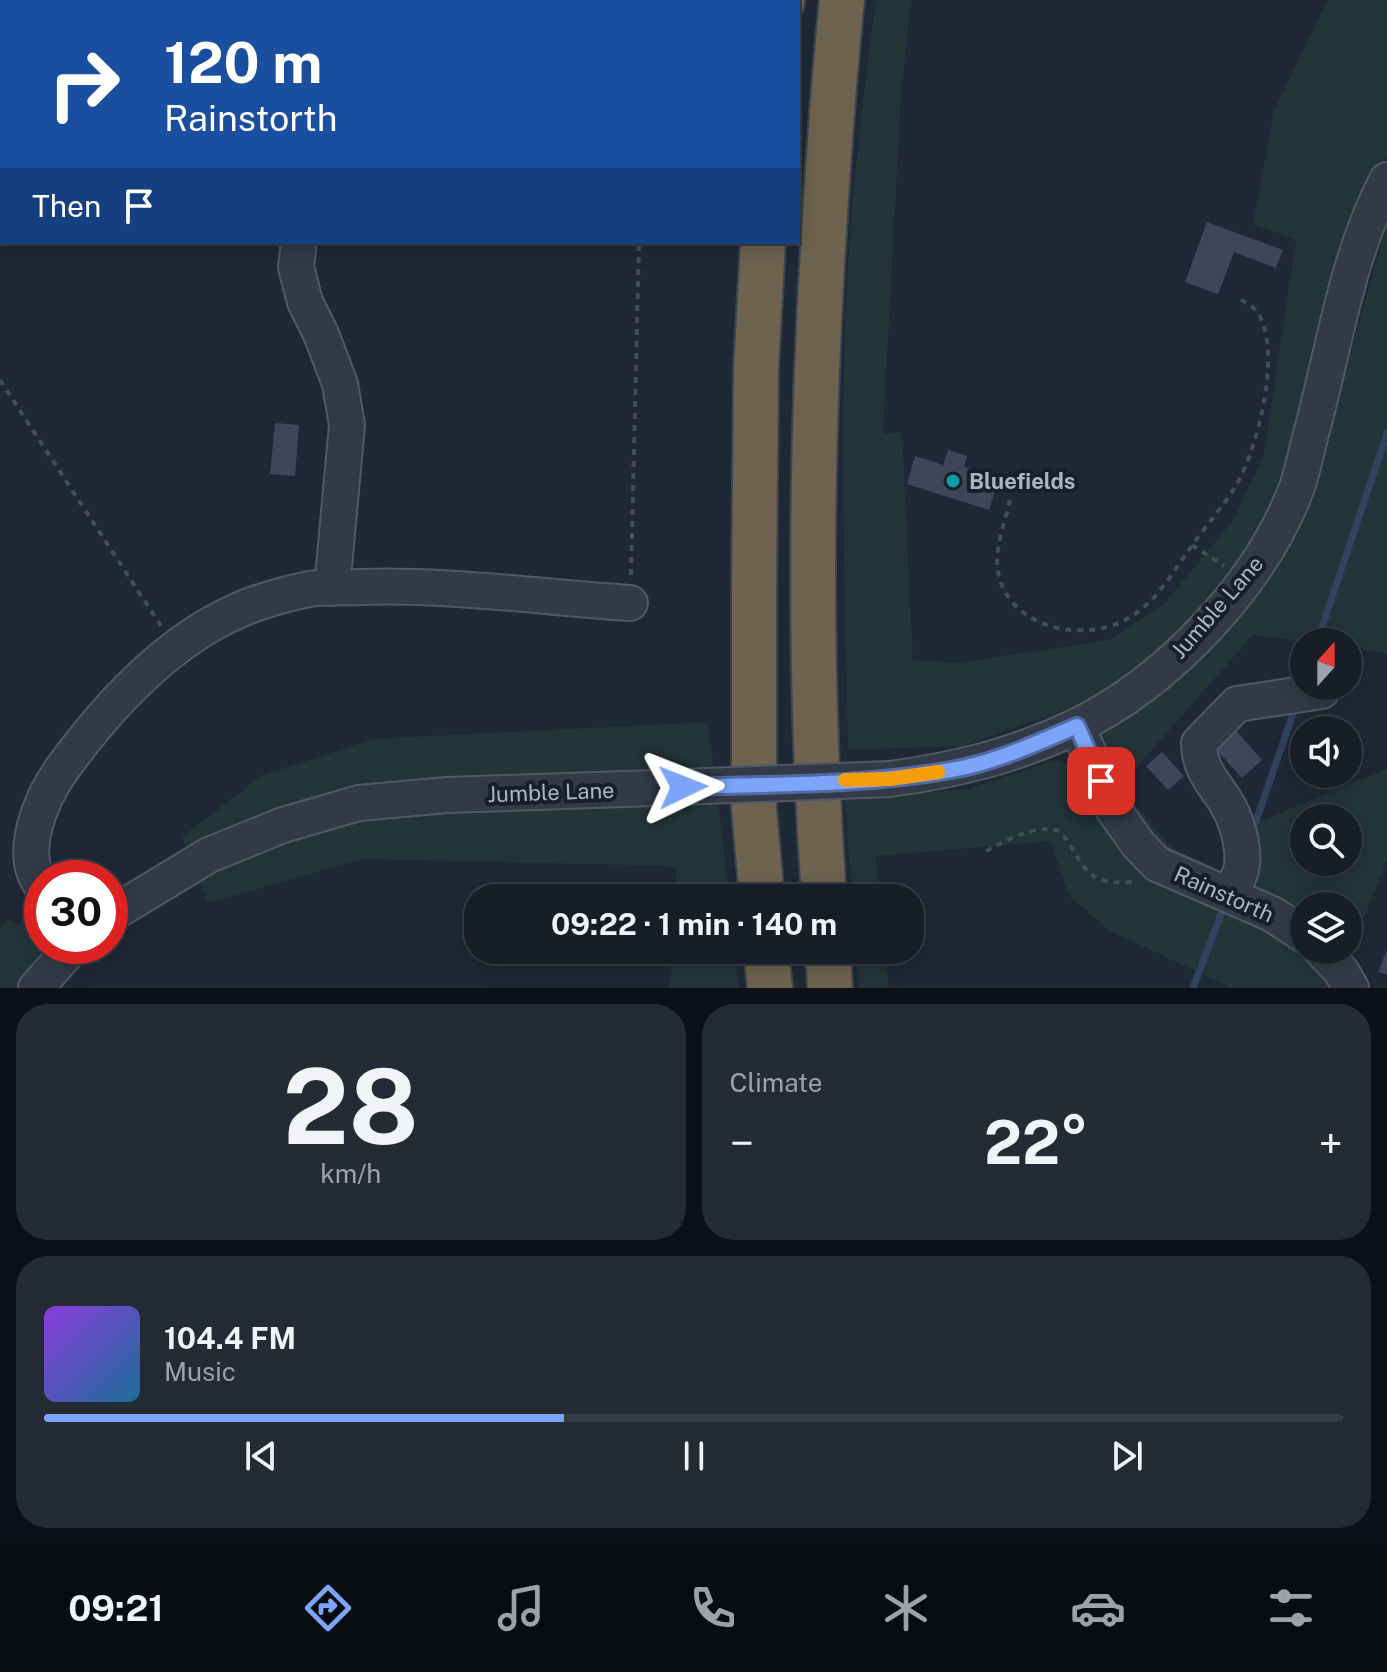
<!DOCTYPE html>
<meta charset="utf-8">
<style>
body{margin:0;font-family:"Public Sans",sans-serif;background:#242b34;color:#f1f3f6;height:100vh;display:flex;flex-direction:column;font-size:30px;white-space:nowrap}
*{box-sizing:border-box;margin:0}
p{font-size:26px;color:#9ea2a8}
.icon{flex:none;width:44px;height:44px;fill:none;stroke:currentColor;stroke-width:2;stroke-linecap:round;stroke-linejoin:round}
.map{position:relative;height:988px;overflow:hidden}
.sheet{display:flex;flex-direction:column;gap:16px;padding:16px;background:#0d1016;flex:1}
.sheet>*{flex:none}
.hud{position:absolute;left:0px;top:0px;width:800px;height:244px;box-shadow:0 4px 20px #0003,0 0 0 2px #363c45;background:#1a4fa0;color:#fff;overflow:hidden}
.needle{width:52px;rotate:21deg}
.controls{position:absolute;left:1290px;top:628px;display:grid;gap:16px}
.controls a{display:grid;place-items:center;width:72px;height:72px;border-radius:50%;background:#171e28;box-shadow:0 4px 20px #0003,0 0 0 2px #363c45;font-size:40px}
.speed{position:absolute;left:24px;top:860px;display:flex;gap:16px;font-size:40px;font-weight:700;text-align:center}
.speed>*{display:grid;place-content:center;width:104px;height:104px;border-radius:50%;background:#171e28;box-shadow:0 4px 20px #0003,0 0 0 2px #363c45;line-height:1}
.speed .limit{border:12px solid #d22;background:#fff;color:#111}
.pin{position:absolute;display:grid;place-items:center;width:68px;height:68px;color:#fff;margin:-34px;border-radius:16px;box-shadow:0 4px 12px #0006}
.me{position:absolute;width:88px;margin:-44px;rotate:88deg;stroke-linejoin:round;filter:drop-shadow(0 0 6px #0008)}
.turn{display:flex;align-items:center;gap:28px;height:168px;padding:0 32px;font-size:36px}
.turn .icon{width:104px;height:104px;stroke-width:2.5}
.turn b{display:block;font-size:56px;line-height:68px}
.then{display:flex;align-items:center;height:76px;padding:0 32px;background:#0003;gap:16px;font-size:30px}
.big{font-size:60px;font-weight:700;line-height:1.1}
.sheet .card{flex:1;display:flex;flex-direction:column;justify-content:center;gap:12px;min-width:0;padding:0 28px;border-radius:32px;background:#242b34}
.sheet .dial{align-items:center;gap:0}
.dial b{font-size:104px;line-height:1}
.song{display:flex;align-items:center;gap:24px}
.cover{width:96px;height:96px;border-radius:12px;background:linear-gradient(135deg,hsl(270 70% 55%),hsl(200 70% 35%))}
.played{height:8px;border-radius:4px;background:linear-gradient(90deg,#7ca5f9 40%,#363c45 40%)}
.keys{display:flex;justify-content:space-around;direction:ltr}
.heat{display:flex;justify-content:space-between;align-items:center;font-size:44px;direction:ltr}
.sheet .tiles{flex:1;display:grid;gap:16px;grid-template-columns:1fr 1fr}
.card:last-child{grid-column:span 2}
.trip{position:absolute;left:464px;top:884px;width:460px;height:80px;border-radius:32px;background:#171e28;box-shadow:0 4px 20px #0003,0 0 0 2px #363c45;font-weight:700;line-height:80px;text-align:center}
.dock{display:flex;height:128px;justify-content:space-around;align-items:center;background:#090c10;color:#9ea2a8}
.dock .icon{width:56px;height:56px}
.dock .active{color:#7ca5f9}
.dock b{font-size:36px;color:#f1f3f6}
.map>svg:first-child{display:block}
</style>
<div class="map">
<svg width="1387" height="988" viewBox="0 0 1387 988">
<rect width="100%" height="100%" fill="#1f2836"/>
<!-- green -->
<path fill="#223538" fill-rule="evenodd" d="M876,0h35l-10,96 -18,338 19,-2 11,228 45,3 151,-23 55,-36 70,-85 30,-65 32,-214 -43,-16 21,-113 54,-111h59v156l-21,40 -85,288 -34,66 -61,74 -66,60 -56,26 -100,36 -116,4c-3,-155 -9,-311 -1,-467 5,-94 16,-189 29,-283z
M1387,222v431l-39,-6v-5h-40l-55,-7 -133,151 51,61 59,31 26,-55 131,-54v91l-36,90 -20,38h-99l-124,-58 -39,-35 -19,-54 -174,15 4,42h-28l-7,-99 124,-10 88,-29 13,4 17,14 14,-44 155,-136 54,-96zM1304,818h44v44h-44zM1304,906h44v44h-44z
M708,722l22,176h-55l1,-32 -313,-7 -155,44 -26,-66 79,-61 112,-37z
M42,907v39h14l-32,42h-24v-57l6,-12 13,5 9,-12z
M672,950h63l4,38h-70z
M856,950h29l4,38h-30z"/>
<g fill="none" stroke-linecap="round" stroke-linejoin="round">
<!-- stream -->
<path stroke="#32425e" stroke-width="7" d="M1317,642l70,-209
M1252,833l44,-128
M1193,988l32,-84"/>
</g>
<!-- building -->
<path fill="#3d4759" d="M1207,222l76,28 -7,18 -42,-16 -16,42 -33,-12z
M275,423l24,2 -4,51 -25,-2z
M948,450l19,6 -3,11 35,11 -10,32 -82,-26 8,-28 28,9z
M1232,726l30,34 -20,18 -30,-33z
M1162,752l22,24 -16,14 -22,-24z
M1387,950v24l-9,-2z"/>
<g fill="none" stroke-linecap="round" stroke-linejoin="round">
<!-- minor casing -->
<g stroke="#505765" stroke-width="38">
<path id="minor" d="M299,242l-3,25 9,35 16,32 19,50 7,41 -15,163
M1077,726l36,83 25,35 19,20 115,50 32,21
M890,779c66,-9 124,-23 185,-52 93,-45 186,-143 222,-240 6,-17 9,-35 14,-53 23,-84 35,-176 76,-254
M42,886c-25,-32 -1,-88 20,-117 45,-62 102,-125 173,-157 21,-10 47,-17 69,-22 17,-4 37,-2 55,-3 90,-3 181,10 271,16
M1230,895c4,-9 11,-20 12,-30 2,-21 -6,-48 -18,-66 -13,-19 -25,-32 -25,-56l38,-39 85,-13
M110,915l99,-60 74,-30 76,-22 88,-8 207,-7
M1321,950l20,21 10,17
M36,988l37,-42"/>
</g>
<!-- highway casing -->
<g stroke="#3d4451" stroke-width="48">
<path id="highway" d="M782,2v-2
M762,898l-8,-89v-216l2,-224 7,-127
M824,898c-15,-217 -14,-433 -1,-650 5,-83 10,-165 19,-248
M766,950l4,38
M828,950l2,38"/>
</g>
<!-- path -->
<path stroke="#3e5155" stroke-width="4" stroke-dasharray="6 6" stroke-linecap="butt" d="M649,2v-2
M0,380l161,246
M1010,500c-5,22 -16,50 -12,72 11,58 90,73 134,44 26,-16 42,-46 59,-69 15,-22 34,-42 47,-65 20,-37 45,-132 19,-170 -4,-6 -13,-10 -19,-14
M1192,545l32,21
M631,575l8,-333
M986,851c23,-12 47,-27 74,-20 26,34 23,55 73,51"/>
<!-- minor -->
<use href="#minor" stroke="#323a47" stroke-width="34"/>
<!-- highway -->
<use href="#highway" stroke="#6d634f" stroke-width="44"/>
<!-- minor-bridge casing -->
<g stroke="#505765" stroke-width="38" stroke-linecap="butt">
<path id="minor-bridge" d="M654,788l236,-9"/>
</g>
<!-- minor-bridge -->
<use href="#minor-bridge" stroke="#323a47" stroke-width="34"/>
</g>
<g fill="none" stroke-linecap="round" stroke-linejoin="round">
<!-- route casing -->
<g stroke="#516ba2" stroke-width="20">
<path id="route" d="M683,787c89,-3 180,-1 268,-17 43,-7 86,-27 126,-44l24,55"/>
</g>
<!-- route -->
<use href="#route" stroke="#7ca5f9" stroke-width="14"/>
<!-- slow -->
<path stroke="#f59e0b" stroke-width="14" d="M845,780l45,-1 48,-7"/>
</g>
<!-- markers -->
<circle fill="#0f9aa8" stroke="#181f2b" stroke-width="3" cx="953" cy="481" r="8"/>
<g text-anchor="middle" stroke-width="8" stroke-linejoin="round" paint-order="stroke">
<!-- poi labels -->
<g font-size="22" font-weight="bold" fill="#acb4c4" stroke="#181f2b" text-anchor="start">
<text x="969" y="489">Bluefields</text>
</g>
<!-- street labels -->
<g font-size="22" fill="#acb4c4" stroke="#181f2b">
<text transform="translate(1217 607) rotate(-49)" y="8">Jumble Lane</text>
<text transform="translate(551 792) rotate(-2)" y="8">Jumble Lane</text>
<text transform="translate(1224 894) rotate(24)" y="8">Rainstorth</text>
</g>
</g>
</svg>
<div class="controls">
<a><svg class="needle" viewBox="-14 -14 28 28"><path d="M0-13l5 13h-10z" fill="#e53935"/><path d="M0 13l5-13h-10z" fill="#9ea2a8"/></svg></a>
<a><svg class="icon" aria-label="sound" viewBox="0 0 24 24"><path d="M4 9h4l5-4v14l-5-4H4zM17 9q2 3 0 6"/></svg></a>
<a><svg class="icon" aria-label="search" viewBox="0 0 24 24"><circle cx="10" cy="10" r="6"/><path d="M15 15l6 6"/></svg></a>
<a><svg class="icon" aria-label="layers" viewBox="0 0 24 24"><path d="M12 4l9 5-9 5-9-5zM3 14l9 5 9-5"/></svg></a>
</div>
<div class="speed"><div class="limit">30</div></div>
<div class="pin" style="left:1101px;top:781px;background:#d93025"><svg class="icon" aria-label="arrive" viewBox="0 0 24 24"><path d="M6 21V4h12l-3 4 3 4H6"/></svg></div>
<svg class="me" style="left:683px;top:787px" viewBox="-20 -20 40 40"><path d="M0-17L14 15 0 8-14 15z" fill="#7ca5f9" stroke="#fff" stroke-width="4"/></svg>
<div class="trip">09:22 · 1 min · 140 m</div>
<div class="hud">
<div class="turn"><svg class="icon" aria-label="right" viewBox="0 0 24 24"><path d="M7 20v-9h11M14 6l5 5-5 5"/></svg><div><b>120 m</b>Rainstorth</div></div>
<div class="then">Then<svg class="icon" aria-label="arrive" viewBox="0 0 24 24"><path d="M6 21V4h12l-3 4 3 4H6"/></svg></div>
</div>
</div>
<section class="sheet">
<div class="tiles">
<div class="card dial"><b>28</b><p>km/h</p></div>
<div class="card"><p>Climate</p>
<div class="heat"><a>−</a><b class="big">22°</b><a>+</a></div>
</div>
<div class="card">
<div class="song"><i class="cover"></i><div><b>104.4 FM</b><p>Music</p></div></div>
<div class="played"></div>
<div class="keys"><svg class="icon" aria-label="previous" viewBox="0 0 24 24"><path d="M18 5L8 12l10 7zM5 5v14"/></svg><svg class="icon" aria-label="pause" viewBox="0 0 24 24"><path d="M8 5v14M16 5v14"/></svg><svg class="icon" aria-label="next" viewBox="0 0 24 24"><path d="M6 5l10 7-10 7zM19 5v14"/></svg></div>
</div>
</div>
</section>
<nav class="dock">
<b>09:21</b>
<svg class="icon active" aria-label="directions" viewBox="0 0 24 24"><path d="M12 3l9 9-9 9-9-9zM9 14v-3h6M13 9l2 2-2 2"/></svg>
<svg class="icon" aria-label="music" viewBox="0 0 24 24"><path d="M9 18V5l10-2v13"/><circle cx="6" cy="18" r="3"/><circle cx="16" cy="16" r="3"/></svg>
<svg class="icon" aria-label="phone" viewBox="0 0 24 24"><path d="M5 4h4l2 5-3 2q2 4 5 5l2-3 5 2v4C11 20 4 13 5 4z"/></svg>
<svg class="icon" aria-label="climate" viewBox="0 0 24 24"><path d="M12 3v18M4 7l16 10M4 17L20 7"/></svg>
<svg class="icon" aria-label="car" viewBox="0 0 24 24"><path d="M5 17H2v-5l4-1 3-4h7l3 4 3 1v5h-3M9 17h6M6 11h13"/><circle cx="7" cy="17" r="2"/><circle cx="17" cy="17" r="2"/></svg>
<svg class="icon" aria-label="filters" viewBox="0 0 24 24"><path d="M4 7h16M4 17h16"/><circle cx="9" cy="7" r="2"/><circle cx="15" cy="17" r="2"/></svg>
</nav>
